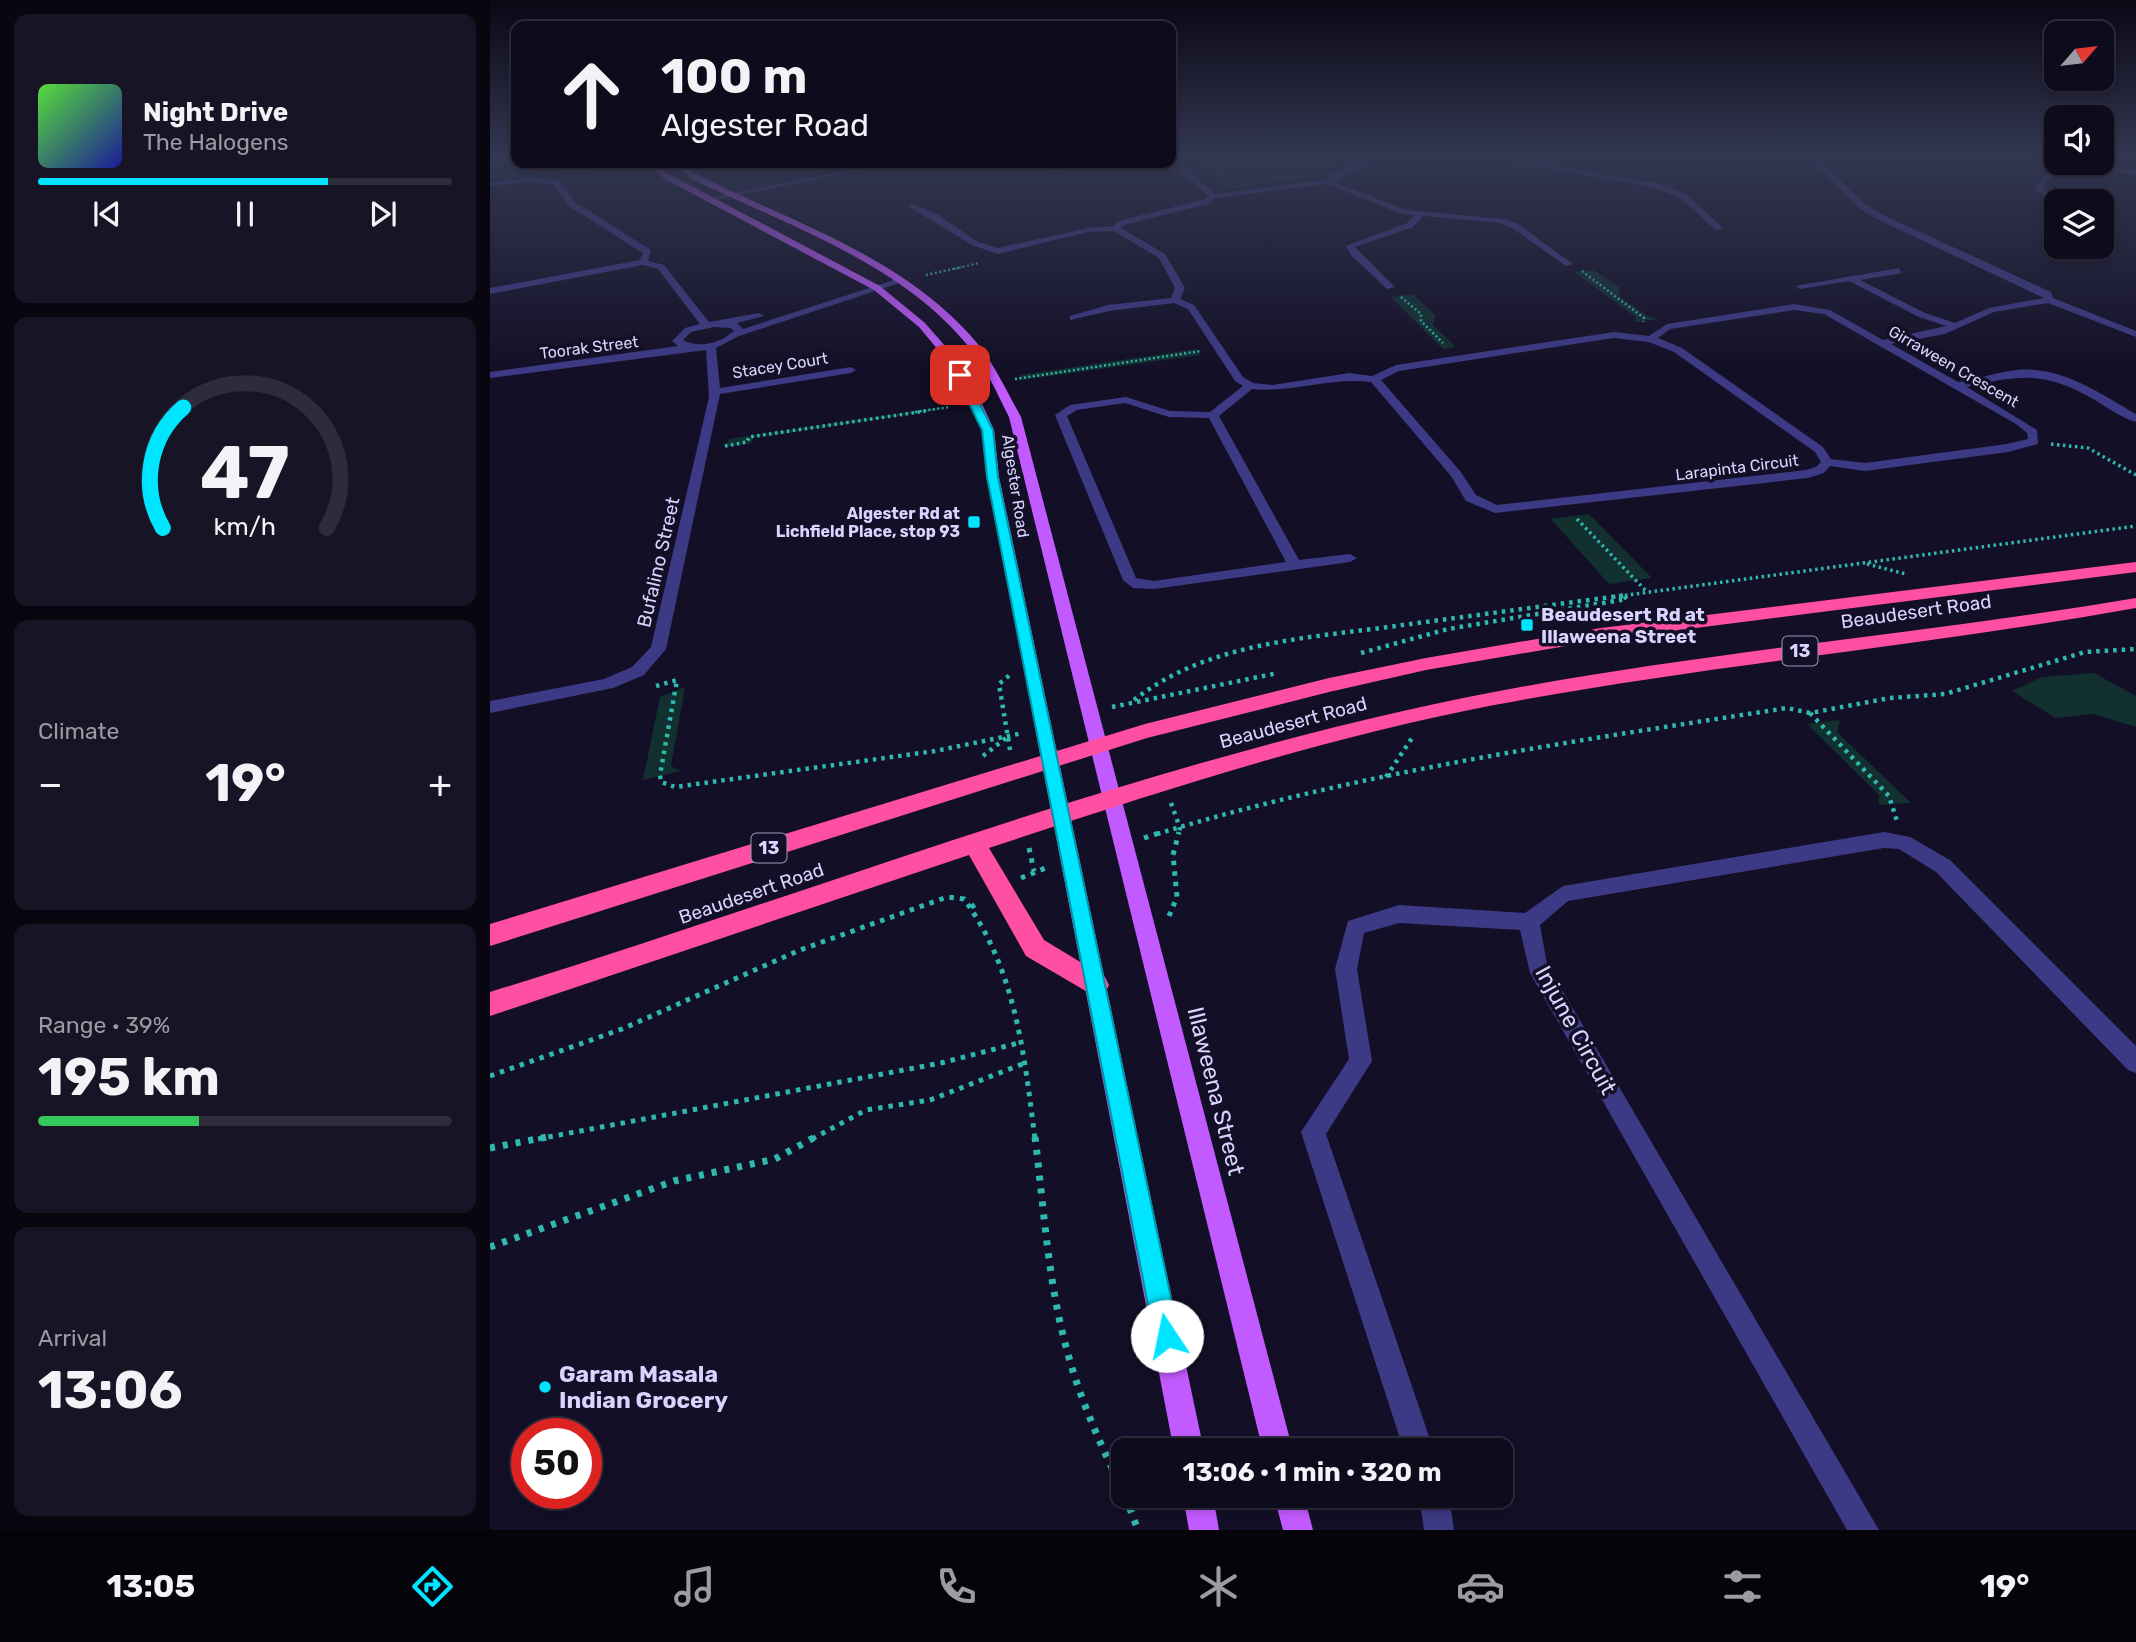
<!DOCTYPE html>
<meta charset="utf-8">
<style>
body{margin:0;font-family:Rubik,sans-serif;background:#171425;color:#f1f3f6;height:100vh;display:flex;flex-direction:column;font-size:26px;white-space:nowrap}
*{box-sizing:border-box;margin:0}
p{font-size:23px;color:#9b9ba3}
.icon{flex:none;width:38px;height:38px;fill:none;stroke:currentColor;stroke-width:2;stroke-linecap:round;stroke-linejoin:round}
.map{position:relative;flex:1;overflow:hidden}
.drawer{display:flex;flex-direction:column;gap:14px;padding:14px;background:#08060f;width:490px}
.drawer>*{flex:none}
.hud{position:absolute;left:21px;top:21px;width:665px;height:147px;border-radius:14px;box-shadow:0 4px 10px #0003,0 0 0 2px #2e2b3b;background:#0e0b1c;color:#f1f3f6;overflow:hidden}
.needle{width:46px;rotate:62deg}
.controls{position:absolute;left:1554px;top:21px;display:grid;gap:14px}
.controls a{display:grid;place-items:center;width:70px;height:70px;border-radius:14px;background:#0e0b1c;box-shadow:0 4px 10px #0003,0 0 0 2px #2e2b3b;font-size:35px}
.speed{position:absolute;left:21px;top:1418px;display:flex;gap:14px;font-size:35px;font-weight:700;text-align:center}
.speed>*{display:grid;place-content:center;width:91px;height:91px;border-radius:50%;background:#0e0b1c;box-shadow:0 4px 10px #0003,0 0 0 2px #2e2b3b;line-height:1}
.speed .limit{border:10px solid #d22;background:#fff;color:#111}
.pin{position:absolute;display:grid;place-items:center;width:60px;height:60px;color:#fff;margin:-30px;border-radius:14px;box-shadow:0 4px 10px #0006}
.me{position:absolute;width:77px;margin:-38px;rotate:349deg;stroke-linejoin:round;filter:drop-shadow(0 0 5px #0008)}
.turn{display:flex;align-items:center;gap:24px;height:147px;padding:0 35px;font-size:32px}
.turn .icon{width:91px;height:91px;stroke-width:2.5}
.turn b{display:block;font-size:49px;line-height:60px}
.big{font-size:52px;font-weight:700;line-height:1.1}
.drawer .card{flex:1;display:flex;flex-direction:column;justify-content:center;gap:10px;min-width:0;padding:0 24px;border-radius:14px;background:#171425}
.drawer .dial{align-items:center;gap:0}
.dial svg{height:182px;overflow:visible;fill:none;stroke:#2e2b3b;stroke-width:7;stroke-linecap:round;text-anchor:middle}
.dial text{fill:#f1f3f6;stroke:none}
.song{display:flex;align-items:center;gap:21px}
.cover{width:84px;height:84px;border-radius:10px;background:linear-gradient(135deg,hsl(110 70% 55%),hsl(240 70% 35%))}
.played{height:7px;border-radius:4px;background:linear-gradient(90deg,#00e5ff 70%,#2e2b3b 70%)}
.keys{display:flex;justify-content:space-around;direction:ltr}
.heat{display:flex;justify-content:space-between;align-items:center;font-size:38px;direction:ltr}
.charge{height:10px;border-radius:5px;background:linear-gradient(90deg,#34c759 39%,#2e2b3b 0)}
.trip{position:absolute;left:621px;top:1438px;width:402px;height:70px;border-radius:14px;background:#0e0b1c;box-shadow:0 4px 10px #0003,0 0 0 2px #2e2b3b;font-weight:700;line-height:70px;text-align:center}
.menu{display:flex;height:112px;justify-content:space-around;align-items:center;background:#06040b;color:#9b9ba3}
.menu .icon{width:49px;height:49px}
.menu .active{color:#00e5ff}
.menu b{font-size:32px;color:#f1f3f6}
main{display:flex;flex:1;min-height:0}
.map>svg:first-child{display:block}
</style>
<main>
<section class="drawer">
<div class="card">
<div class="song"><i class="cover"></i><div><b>Night Drive</b><p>The Halogens</p></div></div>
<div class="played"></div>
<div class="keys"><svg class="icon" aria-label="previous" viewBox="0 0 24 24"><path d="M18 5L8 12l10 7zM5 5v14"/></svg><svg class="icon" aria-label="pause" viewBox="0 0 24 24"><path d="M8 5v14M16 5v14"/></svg><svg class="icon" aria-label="next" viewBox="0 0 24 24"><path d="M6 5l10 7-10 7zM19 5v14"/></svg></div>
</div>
<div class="card dial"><svg viewBox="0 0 100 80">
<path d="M14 69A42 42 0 1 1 86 69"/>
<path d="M14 69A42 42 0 0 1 23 16" stroke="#00e5ff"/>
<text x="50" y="56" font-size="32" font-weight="700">47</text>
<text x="50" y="72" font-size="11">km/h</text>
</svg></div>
<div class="card"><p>Climate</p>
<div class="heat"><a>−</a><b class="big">19°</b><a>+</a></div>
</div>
<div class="card"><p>Range · 39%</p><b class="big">195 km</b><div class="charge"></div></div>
<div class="card"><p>Arrival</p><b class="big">13:06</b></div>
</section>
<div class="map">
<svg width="1646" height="1530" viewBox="0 0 1646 1530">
<rect width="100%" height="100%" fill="#130f26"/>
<!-- green -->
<path fill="#12302f" d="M0,156h26v7h110l2,3 -138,14z
M695,156h171l-42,20 -86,13z
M1103,270l26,17 1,10 29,20 11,2 -25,3 1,-5 -62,-45z
M923,294l22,21 -2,10 23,22 -13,2 -52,-52z
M706,349l4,6 -178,25 -2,-5z
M451,407l4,2 -192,29 -1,5 -26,4 3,-8z
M1099,514l63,64 -43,6 -58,-65z
M1604,673l42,23v31l-43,-13 -37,4 -44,-27 30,-14z
M195,687l-14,79 10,5 -38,9 17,-83z
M1350,720l-3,12 74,71 -32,2v-10l-72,-71z"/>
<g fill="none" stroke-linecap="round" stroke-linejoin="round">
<!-- path-far5 -->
<path stroke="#2fb8b0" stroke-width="2" stroke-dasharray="2 2.5" stroke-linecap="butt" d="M81,171l62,-6
M737,177l-14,-10 1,-6 12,-4 40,-1
M464,269l25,-6"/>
<!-- path-far4 -->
<path stroke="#2fb8b0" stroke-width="2.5" stroke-dasharray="2 2.5" stroke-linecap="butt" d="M1092,271l62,47 -1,4
M436,275l36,-8
M911,297l20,17v7l22,22
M525,379l186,-28
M425,412l35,-5"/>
<!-- path-far3 -->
<path stroke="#2fb8b0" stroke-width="3.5" stroke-dasharray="2.5 3.5" stroke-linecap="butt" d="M1561,444l37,4 48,27
M235,446l22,-4 2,-5 177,-26
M1087,519l69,72
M1377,564l39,10
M1123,597l523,-71"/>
<!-- path-far2 -->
<path stroke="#2fb8b0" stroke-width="4.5" stroke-dasharray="3.5 5" stroke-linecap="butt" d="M871,653l87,-24 179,-30 -4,-4
M166,686l21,-6 -17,95 1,7 14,5 260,-36 88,-18
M644,700c75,-59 178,-62 269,-75 75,-10 149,-20 223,-30
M622,707l166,-34
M1320,713l79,83 8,25
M520,750l-11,-66 12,-10
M493,756l23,-18
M896,777l26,-39
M681,803l9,25 -2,6
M667,834c205,-63 419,-93 630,-126l23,5 80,-15 55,-4 140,-42 51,-3"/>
<!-- path-far1 -->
<path stroke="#2fb8b0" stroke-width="5" stroke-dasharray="4.5 6" stroke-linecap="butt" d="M654,838l18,-6
M539,848l5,23
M531,878l27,-11
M481,907l9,-5
M679,916l8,-19 -4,-42 6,-23
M0,1076l132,-47 178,-79 147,-53 17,2c52,71 60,155 71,240
M48,1139l403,-76 81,-21
M322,1139l54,-29 64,-10 95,-37"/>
<!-- path -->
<path stroke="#2fb8b0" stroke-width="7" stroke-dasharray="5 8" stroke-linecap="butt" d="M545,1137c9,72 13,147 33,217 13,48 34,94 56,139
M0,1148l57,-11
M0,1247l184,-66 101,-22 40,-22
M635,1496l13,34"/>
<!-- minor -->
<path fill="#3d3a85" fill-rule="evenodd" d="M681,156l44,38 111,-14 3,-5 46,-19h9l-52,25 74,29 98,9 14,5 55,40 -7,2 -54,-38 -12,-5 -77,-7 -10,11 -58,20 40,40 -8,2 -36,-34 -5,-9 61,-23 8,-8 -13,-1 -75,-30 -112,14 -7,6 -84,21 -3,3 44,26 20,34 -5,11 14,6 49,72 10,6 20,2 76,-12 23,3 24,-11 218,-33 35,4 18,-12 127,-20 36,6 53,30 63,-14 -27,-9 -70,-36 -49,8 -5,-3 104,-18 3,5 -42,7 65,33 30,10 34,-15 55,-10 -167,-79 -18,-11 -51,-52h7l50,48 18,11 168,77 2,6 83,33v6l-88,-34 -54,9 -49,22 -54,10 67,38c20,-3 39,-10 59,-12 45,-4 82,23 119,44v8c-15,-4 -29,-15 -43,-23 -48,-28 -74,-24 -126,-12l70,43 1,14 -30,8 -143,19 -35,-5 -6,7 -16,5 -313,35 -29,-12 -15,-25 -80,-94c-40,-5 -79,11 -119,7l-33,27 80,144 51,-6 7,4 -7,4 -196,27 -21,-1 -10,-8 -68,-165 15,-10 56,-8 44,14 40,1 33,-26 -8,-5 -47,-72 -14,-6 -65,8 -39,9v-4l38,-11 63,-7 4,-10 -16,-30 -45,-27 -26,1 -90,22 -26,-9 -64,-39 4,-2 25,10 41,28 20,6 90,-20 26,-2 4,-5 84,-21 6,-4 -37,-35zM1304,310l30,4 192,110 11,9 1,6 -21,5 -142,19 -34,-4 -8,-12 -141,-99 -24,-10 12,-9zM1124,338l35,4 25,10 141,100 6,10 -5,5 -10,3 -309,35 -21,-10 -16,-24 -79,-91 18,-9zM635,403l44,14 40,1 77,144 -132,19 -18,-3 -69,-162 10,-6z
M993,156h15l163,28 25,10 37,34 -7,2 -36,-32 -24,-10z
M1555,156h11l-7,3 7,4h27l53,8v4l-61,-10 -16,1 -15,19v4l17,12 -5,2 -20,-13v-5l17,-20 -16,-6z
M394,163h13l-188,38 -4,-2z
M593,163h13l-45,10 -4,-2z
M39,178l30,2 17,23 75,47 -3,11 16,4 45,57 50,-9 5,3 -27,7 6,6 154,-50 8,2 -166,55 -23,12 4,40 131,-21 5,3 -5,3 -131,21 -54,255 -22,26 -31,13 -123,25v-12l114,-22 28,-12 19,-20 58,-250 -3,-47 -216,28v-6l188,-26 -6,-5 13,-13 15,-4 -42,-55 -15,-4 -153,29v-6l150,-28 3,-7 -73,-46 -16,-23 -25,-2 -39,4v-4zM224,327l17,1 3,3c-14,12 -34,18 -51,9l8,-8z
M1394,832l26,5 40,23 186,186v27l-8,-3 -192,-198 -37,-23 -15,-1 -316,53 -28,24 7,39 332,566h-32l-317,-557 -10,-43 -121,-7 -35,10 -7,36 15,92 -46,73 108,317h-30l-103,-319 48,-73 -14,-90 13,-48 51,-16 126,8 38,-27z
M929,1496h30l5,34h-30z"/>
<!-- major -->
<path fill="#c25bff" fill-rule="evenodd" d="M158,163h7l14,11 211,112 45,37 27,31 26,41 16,35 5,47 205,974h-30l-187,-974 -5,-47 -16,-35 -22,-38 -25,-30 -45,-37 -211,-112z
M183,163h7l18,12c96,48 208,83 279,168 18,22 30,49 44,74l272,1034h-30l-254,-1034c-12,-24 -23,-49 -40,-70 -69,-85 -181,-121 -277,-168z
M693,1496h30l6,34h-30z
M784,1496h30l9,34h-30z"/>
<!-- highway -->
<path fill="#ff4fa3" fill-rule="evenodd" d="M1646,562v10l-535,68 -175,30 -97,22 -182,46 -657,208v-22l655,-200 184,-46 97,-20 175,-30z
M1646,598v10c-213,38 -429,57 -642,97 -172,33 -339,88 -505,143l55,92 61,37 4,8 -4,8 -9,4 -70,-41 -57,-101 -479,161v-24c304,-93 603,-211 913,-281 241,-55 489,-72 733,-113z"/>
</g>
<!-- sky -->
<linearGradient id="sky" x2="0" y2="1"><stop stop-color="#0a0815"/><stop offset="0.42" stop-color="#333752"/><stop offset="1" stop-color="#333752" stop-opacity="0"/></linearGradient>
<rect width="1646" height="370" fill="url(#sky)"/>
<!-- route -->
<path fill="#00e5ff" stroke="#0095a6" stroke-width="2" d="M470,372l5,3 28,55 5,47 181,859 -3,8 -9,4 -9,-4 -4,-8 -167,-859 -5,-47 -27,-55z"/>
<!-- markers -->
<g fill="#00e5ff" stroke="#130f26" stroke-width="2.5">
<rect x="477" y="515" width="14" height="14" rx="3.5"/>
<rect x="1030" y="618" width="14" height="14" rx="3.5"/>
<circle cx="55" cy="1387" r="7"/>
</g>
<g text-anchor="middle" stroke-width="7" stroke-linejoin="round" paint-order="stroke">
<!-- far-street labels -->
<g font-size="16" fill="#d9d4ff" stroke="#130f26">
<text transform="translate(99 347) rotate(-7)" y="6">Toorak Street</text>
<text transform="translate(290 365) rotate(-9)" y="6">Stacey Court</text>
<text transform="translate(1464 366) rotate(30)" y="6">Girraween Crescent</text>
<text transform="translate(1247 467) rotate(-7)" y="6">Larapinta Circuit</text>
<text transform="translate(526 486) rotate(81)" y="6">Algester Road</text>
</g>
<!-- far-poi labels -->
<g font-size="16" font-weight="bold" fill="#d9d4ff" stroke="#130f26" text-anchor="end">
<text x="470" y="519">Algester Rd at<tspan x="470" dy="18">Lichfield Place, stop 93</tspan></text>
</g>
<!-- shield labels -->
<g fill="#130f26" stroke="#9e99be" stroke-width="2">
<rect x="1292.5" y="636.5" width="35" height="29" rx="5"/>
<rect x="261.5" y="833.5" width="35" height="29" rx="5"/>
</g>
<g font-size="18" font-weight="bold" fill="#d9d4ff">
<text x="1310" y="657">13</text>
<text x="279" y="854">13</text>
</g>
<!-- street labels -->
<g font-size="19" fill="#d9d4ff" stroke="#130f26">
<text transform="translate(168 562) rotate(-77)" y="7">Bufalino Street</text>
<text transform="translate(1426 611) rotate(-8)" y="7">Beaudesert Road</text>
<text transform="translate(803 722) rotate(-15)" y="7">Beaudesert Road</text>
<text transform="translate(261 893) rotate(-19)" y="7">Beaudesert Road</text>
</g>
<!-- poi labels -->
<g font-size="19" font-weight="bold" fill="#d9d4ff" stroke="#130f26" text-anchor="start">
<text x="1051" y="621">Beaudesert Rd at<tspan x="1051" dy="22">Illaweena Street</tspan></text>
</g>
<!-- near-street labels -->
<g font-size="23" fill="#d9d4ff" stroke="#130f26">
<text transform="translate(1086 1030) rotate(61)" y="8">Injune Circuit</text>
<text transform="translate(726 1091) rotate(76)" y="8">Illaweena Street</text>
</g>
<!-- near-poi labels -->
<g font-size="23" font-weight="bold" fill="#d9d4ff" stroke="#130f26" text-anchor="start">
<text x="69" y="1382">Garam Masala<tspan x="69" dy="26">Indian Grocery</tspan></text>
</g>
</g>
</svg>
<div class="controls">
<a><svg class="needle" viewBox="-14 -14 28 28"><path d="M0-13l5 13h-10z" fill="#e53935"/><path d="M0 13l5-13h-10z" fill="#9b9ba3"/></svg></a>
<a><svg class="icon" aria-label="sound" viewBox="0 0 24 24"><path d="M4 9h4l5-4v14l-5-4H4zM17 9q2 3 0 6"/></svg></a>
<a><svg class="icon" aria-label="layers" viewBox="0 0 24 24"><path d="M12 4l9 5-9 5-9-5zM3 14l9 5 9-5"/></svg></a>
</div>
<div class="speed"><div class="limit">50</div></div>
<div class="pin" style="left:470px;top:375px;background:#d93025"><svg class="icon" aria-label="arrive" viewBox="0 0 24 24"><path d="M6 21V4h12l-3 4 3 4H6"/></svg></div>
<svg class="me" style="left:677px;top:1336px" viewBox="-20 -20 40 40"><circle r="19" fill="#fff"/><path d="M0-13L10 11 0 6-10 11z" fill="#00e5ff"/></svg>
<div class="trip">13:06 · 1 min · 320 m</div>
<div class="hud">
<div class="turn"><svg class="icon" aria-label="ahead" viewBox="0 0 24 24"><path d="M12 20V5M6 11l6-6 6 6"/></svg><div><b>100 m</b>Algester Road</div></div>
</div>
</div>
</main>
<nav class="menu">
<b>13:05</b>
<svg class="icon active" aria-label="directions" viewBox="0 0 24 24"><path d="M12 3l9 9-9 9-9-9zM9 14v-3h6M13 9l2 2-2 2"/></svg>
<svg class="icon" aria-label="music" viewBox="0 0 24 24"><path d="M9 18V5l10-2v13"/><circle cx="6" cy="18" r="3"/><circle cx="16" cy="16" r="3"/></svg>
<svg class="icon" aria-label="phone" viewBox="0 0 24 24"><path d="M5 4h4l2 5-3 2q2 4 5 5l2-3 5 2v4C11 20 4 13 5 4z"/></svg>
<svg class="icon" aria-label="climate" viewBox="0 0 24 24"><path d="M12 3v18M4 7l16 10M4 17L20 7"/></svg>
<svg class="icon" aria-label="car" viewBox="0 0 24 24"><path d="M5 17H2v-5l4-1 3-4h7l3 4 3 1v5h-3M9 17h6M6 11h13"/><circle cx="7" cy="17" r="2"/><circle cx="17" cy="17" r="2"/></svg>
<svg class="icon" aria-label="filters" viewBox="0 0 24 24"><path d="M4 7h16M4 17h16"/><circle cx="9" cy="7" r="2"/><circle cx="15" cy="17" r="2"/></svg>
<b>19°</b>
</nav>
